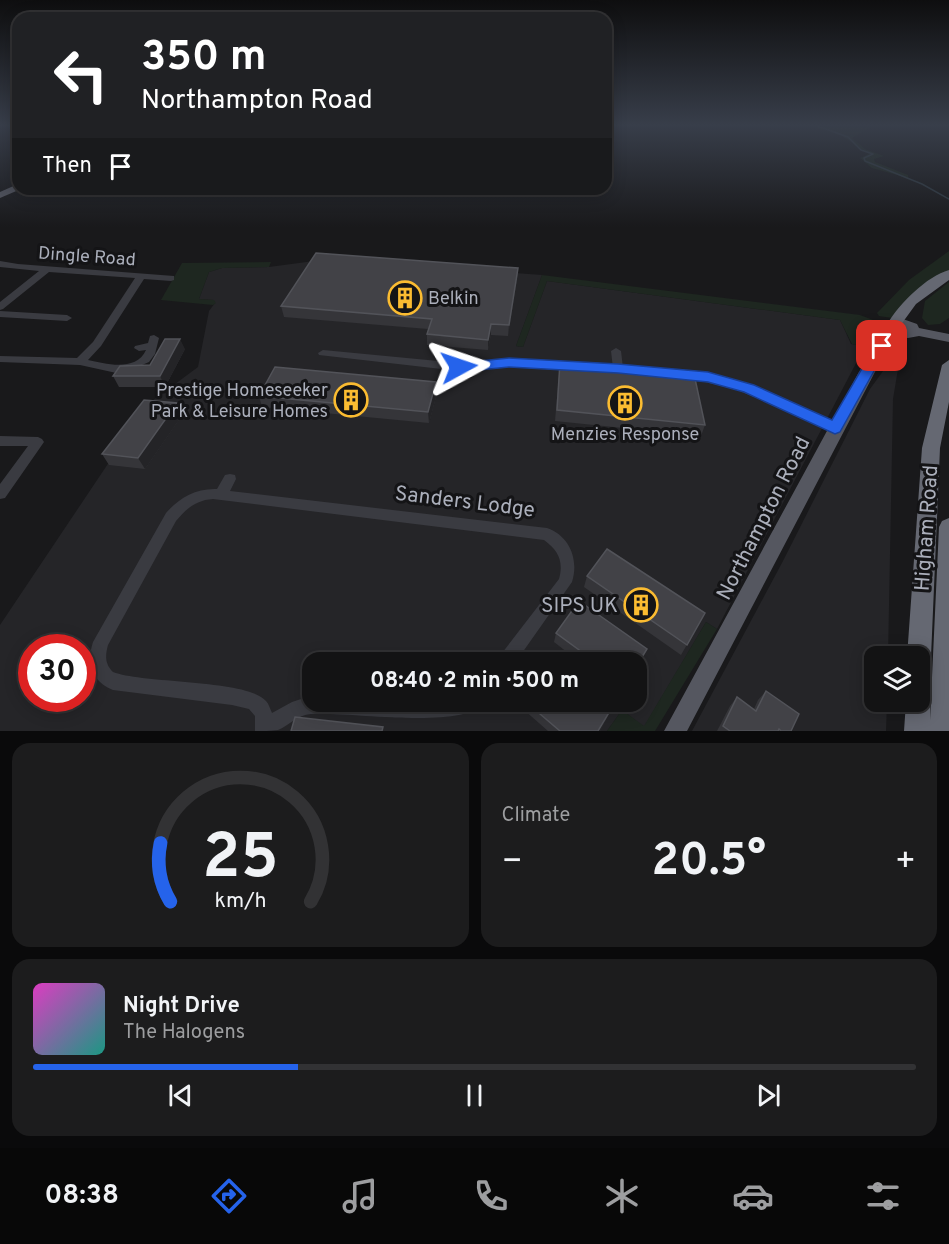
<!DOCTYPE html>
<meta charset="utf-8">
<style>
body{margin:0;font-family:Overpass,sans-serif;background:#1c1c1d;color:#f1f3f6;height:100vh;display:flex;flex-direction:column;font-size:22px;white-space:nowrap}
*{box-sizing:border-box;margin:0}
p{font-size:20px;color:#9d9ea0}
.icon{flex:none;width:33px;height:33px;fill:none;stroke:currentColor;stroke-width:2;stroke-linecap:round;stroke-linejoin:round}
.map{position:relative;height:731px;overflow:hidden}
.sheet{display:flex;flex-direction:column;gap:12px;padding:12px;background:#0a0a0b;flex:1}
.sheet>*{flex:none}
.guide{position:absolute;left:12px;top:12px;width:600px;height:183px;border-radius:18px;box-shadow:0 3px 15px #0003,0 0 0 2px #323234;background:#202124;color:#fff;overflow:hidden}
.buttons{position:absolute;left:864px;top:646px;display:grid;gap:12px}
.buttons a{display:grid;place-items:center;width:66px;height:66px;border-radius:12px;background:#131314;box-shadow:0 3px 15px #0003,0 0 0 2px #323234;font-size:30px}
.speed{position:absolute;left:18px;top:634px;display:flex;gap:12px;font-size:30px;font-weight:700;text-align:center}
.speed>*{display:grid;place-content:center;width:78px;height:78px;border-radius:50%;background:#131314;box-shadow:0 3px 15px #0003,0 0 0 2px #323234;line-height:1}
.speed .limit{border:9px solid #d22;background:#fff;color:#111}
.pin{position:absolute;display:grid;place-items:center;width:51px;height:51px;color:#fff;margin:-26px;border-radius:12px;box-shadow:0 3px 9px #0006}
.me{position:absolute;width:66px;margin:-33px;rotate:85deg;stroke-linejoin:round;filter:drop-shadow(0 0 4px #0008)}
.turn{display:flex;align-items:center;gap:21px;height:126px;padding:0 30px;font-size:27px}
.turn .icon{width:78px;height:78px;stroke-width:2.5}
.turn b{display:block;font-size:42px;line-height:51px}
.then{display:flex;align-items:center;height:57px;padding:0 30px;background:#0003;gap:12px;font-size:22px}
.big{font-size:45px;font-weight:700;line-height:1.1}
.sheet .card{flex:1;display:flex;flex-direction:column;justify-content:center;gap:9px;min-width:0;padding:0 21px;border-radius:18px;background:#1c1c1d}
.sheet .dial{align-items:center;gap:0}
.dial svg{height:156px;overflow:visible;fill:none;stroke:#323234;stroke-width:7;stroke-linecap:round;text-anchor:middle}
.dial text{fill:#f1f3f6;stroke:none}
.song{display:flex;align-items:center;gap:18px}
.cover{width:72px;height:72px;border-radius:9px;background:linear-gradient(135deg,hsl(310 70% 55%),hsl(170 70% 35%))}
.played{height:6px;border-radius:3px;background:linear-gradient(90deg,#2563eb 30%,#323234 30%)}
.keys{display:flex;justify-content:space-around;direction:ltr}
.heat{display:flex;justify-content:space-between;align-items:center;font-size:33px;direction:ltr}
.sheet .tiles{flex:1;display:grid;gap:12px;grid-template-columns:1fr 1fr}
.card:last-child{grid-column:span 2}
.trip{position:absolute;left:302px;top:652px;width:345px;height:60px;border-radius:18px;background:#131314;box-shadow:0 3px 15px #0003,0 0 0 2px #323234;font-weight:700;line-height:60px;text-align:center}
.tab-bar{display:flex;height:96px;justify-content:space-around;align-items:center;background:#080808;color:#9d9ea0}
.tab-bar .icon{width:42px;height:42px}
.tab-bar .selected{color:#2563eb}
.tab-bar b{font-size:27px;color:#f1f3f6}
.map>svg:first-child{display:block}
</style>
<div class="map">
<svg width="949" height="731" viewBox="0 0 949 731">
<rect width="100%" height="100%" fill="#19191b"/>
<!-- built -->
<path fill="#252528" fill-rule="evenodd" d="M329,259l213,16 -26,71 7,1 24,-66 293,39 11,24 14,2 -148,283 -11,-7 -62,105 -22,-17 -15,21h-607v-106l148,-221 50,-37 11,-56 6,-8 -2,-3 -14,-1 10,-27 13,-4 47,-1zM32,648h50v51h-50zM312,663h324v39h-324z
M902,345l-9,54 -5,258h-14v45h13l-1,29h-194l91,-170 87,-172z"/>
<!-- green -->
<path fill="#1e2720" d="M809,124h67l-24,14 13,11 19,7 -10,3 1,3 33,13v3l-36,-10 -12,-10 9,-4c-11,-6 -20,-16 -33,-20 -9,-4 -19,-4 -27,-10z
M949,251v19l-27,17 -30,31 -13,-2 -2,-3 32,-33z
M271,262l-2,5 -47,1 -13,4 -10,27 15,1 2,3 -3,2 -52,-5 21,-37z
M542,275l318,40 26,10 -21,21 -13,-2 -12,-24 -293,-39 -24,66 -7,-1z
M949,282v36l-9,6 -12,1 -6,-7 3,-17z
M706,622l11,7 -62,102h-48l15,-21 22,16z"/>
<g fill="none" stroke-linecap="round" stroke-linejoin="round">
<!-- stream -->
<path stroke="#2e3840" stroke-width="1.5" d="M812,124l36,13 13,13 12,4 -9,4 1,3 57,23 27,15"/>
<!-- minor -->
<path fill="#3a3b41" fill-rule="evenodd" d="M0,261l18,3 156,12v4l-3,1 -27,-2 -43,67 -13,14c18,4 48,12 58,-10l-7,1 -5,-3 1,-2 13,-3 2,-7 4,-1 5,3 -4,16 -6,8 -28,12 -41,-9 -80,-3v-6l77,2 16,-16 42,-64 -86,-6 -46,37 -3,1v-8l39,-31 -39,-4z
M0,311l67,4 5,3 -5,3 -67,-4z
M616,348l5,3 2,17 -5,4 -5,-4 -2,-17z
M323,350l136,13 50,-3 63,2 5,4 -5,4 -63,-4 -50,5 -140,-16 -1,-2z
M680,371c57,8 107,30 159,54l2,3 -2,3 -4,1 -61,-27 -37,-15 -36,-9 -25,-3 -1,-3 1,-3z
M0,436l38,1 4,2 2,3 -39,56 -5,1v-15l28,-38h-28z
M230,474l5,1 1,4 -6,12 317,37c23,8 32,32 25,54l-57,81h-18l2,-6 60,-78c5,-18 -1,-29 -15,-39l-331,-41c-17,1 -27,10 -37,22l-68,124c-3,11 -3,19 5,27 31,12 134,7 153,29 3,3 4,8 6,12l20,-11 18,-6h2v6h63l46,4h22l16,-4h25c-17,29 -137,9 -173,12 -14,1 -21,11 -33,16 -6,1 -16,1 -23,1v-15l-6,-7 -17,-4 -119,-15c-21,-8 -27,-27 -20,-48l73,-129c13,-15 30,-25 51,-24l8,-14z"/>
<!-- major -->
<path fill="#555760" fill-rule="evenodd" d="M18,184v5h3l-21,9v-6z
M900,318l17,6 2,4 30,6v8l-30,-6 -11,2 -7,-1 -14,12 -200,382h-23l195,-359 18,-29 14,-11 -4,-7z"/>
<!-- highway -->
<path fill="#656872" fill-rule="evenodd" d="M949,270v10l-33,24 -16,22h-10l-2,-3c11,-19 39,-47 61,-53z
M949,360v42l-9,46 -9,209 -4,8 -7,3v-11h-13l15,-209 20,-83z
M949,518v213h-45l2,-29h14v-12l7,3 3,9v18l9,-193 3,-6z"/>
<!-- rail -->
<path stroke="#4d4e56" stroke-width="1.5" stroke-dasharray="4.5 4" stroke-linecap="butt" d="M944,124l5,1"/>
</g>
<!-- wall -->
<path fill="#353539" d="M518,268l-1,11 -9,57 -17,-1 -3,15 -61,-5v-11l1,-5 -144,-12 -3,-11z
M185,349l-20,38h-46l-6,-11 37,-11z
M560,362l145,63 -4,11 -146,-15z
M437,393l-8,30 -167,-16 -3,-11z
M183,414l-38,55 -36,-4 -7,-11z
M587,576l118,37 -24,42 -97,-68z
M556,633l91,16 -5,9 -6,5h-55l-27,-21z
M766,691l25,40h-74l13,-25 7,-9 17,12 4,-9z
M515,702h84l11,9 -10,20h-52z"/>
<!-- shaded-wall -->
<path fill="#242427" d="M518,268l-1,11 -9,57 1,-11z
M491,324v11l-3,15v-10z
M180,339l5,10 -20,38 -5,-11z
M436,382l1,11 -8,30 -1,-11z
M177,403l6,11 -38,55 -7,-11z
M610,711l-10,20h-2z"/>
<!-- building -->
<path fill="#424247" stroke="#525359" stroke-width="1.5" d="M316,253l202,15 -9,57 -18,-1 -3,16 -61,-6 5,-15 -151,-13z
M165,339h15l-20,37h-47l7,-10 30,-1z
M560,362l134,12 11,51 -148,-15z
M275,367l161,15 -8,30 -169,-16z
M144,400l33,3 -39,55 -36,-4z
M607,549l98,64 -18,32 -100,-69z
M579,601l68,48 -11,18v-4h-39l-41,-30z
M540,655l10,8h-16z
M766,691l33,23 -8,17h-10l-2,-2 -1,2h-48l-7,-5 14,-29 19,14z
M526,702h73l11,9 -12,20h-38z
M295,717l88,10 -1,4h-91z"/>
<!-- sky -->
<linearGradient id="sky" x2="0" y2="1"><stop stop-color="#0e0e0f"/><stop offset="0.55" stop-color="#383e4a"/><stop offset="1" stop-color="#383e4a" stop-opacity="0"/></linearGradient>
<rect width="949" height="227" fill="url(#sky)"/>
<!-- route -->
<path fill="#2563eb" stroke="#184099" stroke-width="1.5" d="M882,342l6,4 -48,86 -5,2 -91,-42 -36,-10 -90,-9 -109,-6 -50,5 -7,-5 7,-4 50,-5 109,6 90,8 46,13 78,35 43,-74z"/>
<!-- icons -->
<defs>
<g id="building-ring" transform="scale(1.725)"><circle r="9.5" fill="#141416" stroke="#fbbc31" stroke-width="1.5"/><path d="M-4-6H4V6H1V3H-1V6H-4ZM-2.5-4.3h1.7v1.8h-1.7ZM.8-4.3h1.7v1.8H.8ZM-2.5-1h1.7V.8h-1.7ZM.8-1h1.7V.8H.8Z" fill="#fbbc31"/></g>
</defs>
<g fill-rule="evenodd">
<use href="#building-ring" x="405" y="298"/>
<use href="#building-ring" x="351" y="400"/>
<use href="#building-ring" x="625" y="403"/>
<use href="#building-ring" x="641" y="605"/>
</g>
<g text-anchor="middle" stroke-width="6" stroke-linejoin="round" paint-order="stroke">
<!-- street labels -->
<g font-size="18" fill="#abafbb" stroke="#141416">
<text transform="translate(87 256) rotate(4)" y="6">Dingle Road</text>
</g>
<!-- poi labels -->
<g font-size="18" fill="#abafbb" stroke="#141416" text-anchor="start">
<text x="428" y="304">Belkin</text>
<text x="328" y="396" text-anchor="end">Prestige Homeseeker<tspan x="328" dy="21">Park &amp; Leisure Homes</tspan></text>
<text x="625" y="440" text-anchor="middle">Menzies Response</text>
</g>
<!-- near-street labels -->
<g font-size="21" fill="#abafbb" stroke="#141416">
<text transform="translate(465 501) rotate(7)" y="7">Sanders Lodge</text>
<text transform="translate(763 518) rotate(-63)" y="7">Northampton Road</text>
<text transform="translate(926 528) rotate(-86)" y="7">Higham Road</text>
</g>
<!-- near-poi labels -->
<g font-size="21" fill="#abafbb" stroke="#141416" text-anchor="end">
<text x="618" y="612">SIPS UK</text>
</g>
</g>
</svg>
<div class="buttons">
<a><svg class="icon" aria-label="layers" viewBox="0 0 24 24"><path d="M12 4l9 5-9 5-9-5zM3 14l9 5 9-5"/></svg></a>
</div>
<div class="speed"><div class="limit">30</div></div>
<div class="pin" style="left:882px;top:346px;background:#d93025"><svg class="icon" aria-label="arrive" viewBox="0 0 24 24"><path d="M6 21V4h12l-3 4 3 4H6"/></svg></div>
<svg class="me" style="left:459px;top:367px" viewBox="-20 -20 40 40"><path d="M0-17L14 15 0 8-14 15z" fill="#2563eb" stroke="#fff" stroke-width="4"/></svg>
<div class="trip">08:40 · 2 min · 500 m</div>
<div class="guide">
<div class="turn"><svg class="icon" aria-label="left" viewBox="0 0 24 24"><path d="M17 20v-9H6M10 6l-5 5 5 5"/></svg><div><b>350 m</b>Northampton Road</div></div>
<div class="then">Then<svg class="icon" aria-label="arrive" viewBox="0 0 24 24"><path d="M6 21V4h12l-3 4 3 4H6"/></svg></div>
</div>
</div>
<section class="sheet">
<div class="tiles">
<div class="card dial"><svg viewBox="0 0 100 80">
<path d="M14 69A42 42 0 1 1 86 69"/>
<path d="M14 69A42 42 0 0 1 9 39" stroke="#2563eb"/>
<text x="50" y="56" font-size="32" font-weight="700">25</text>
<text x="50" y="72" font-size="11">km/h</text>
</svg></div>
<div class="card"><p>Climate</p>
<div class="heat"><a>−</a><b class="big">20.5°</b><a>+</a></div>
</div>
<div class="card">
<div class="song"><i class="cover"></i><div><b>Night Drive</b><p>The Halogens</p></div></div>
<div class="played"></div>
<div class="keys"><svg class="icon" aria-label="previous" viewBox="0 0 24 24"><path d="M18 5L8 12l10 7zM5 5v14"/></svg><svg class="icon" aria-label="pause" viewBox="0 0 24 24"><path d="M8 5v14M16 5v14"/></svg><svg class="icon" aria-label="next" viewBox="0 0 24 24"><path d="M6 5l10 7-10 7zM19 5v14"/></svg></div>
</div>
</div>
</section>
<nav class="tab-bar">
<b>08:38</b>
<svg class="icon selected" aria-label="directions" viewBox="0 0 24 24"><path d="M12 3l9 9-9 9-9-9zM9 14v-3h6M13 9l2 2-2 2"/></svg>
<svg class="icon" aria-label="music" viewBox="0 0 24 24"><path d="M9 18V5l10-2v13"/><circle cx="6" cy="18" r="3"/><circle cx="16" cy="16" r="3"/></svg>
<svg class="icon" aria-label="phone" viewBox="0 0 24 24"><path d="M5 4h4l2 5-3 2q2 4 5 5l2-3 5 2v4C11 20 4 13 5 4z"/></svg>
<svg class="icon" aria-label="climate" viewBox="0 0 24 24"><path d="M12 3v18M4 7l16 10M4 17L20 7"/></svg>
<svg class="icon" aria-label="car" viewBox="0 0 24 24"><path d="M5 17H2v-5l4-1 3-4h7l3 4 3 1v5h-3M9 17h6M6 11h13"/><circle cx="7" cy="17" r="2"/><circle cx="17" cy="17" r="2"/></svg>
<svg class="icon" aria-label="filters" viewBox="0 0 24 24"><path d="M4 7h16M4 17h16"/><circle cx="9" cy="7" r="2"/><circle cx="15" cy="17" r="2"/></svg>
</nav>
